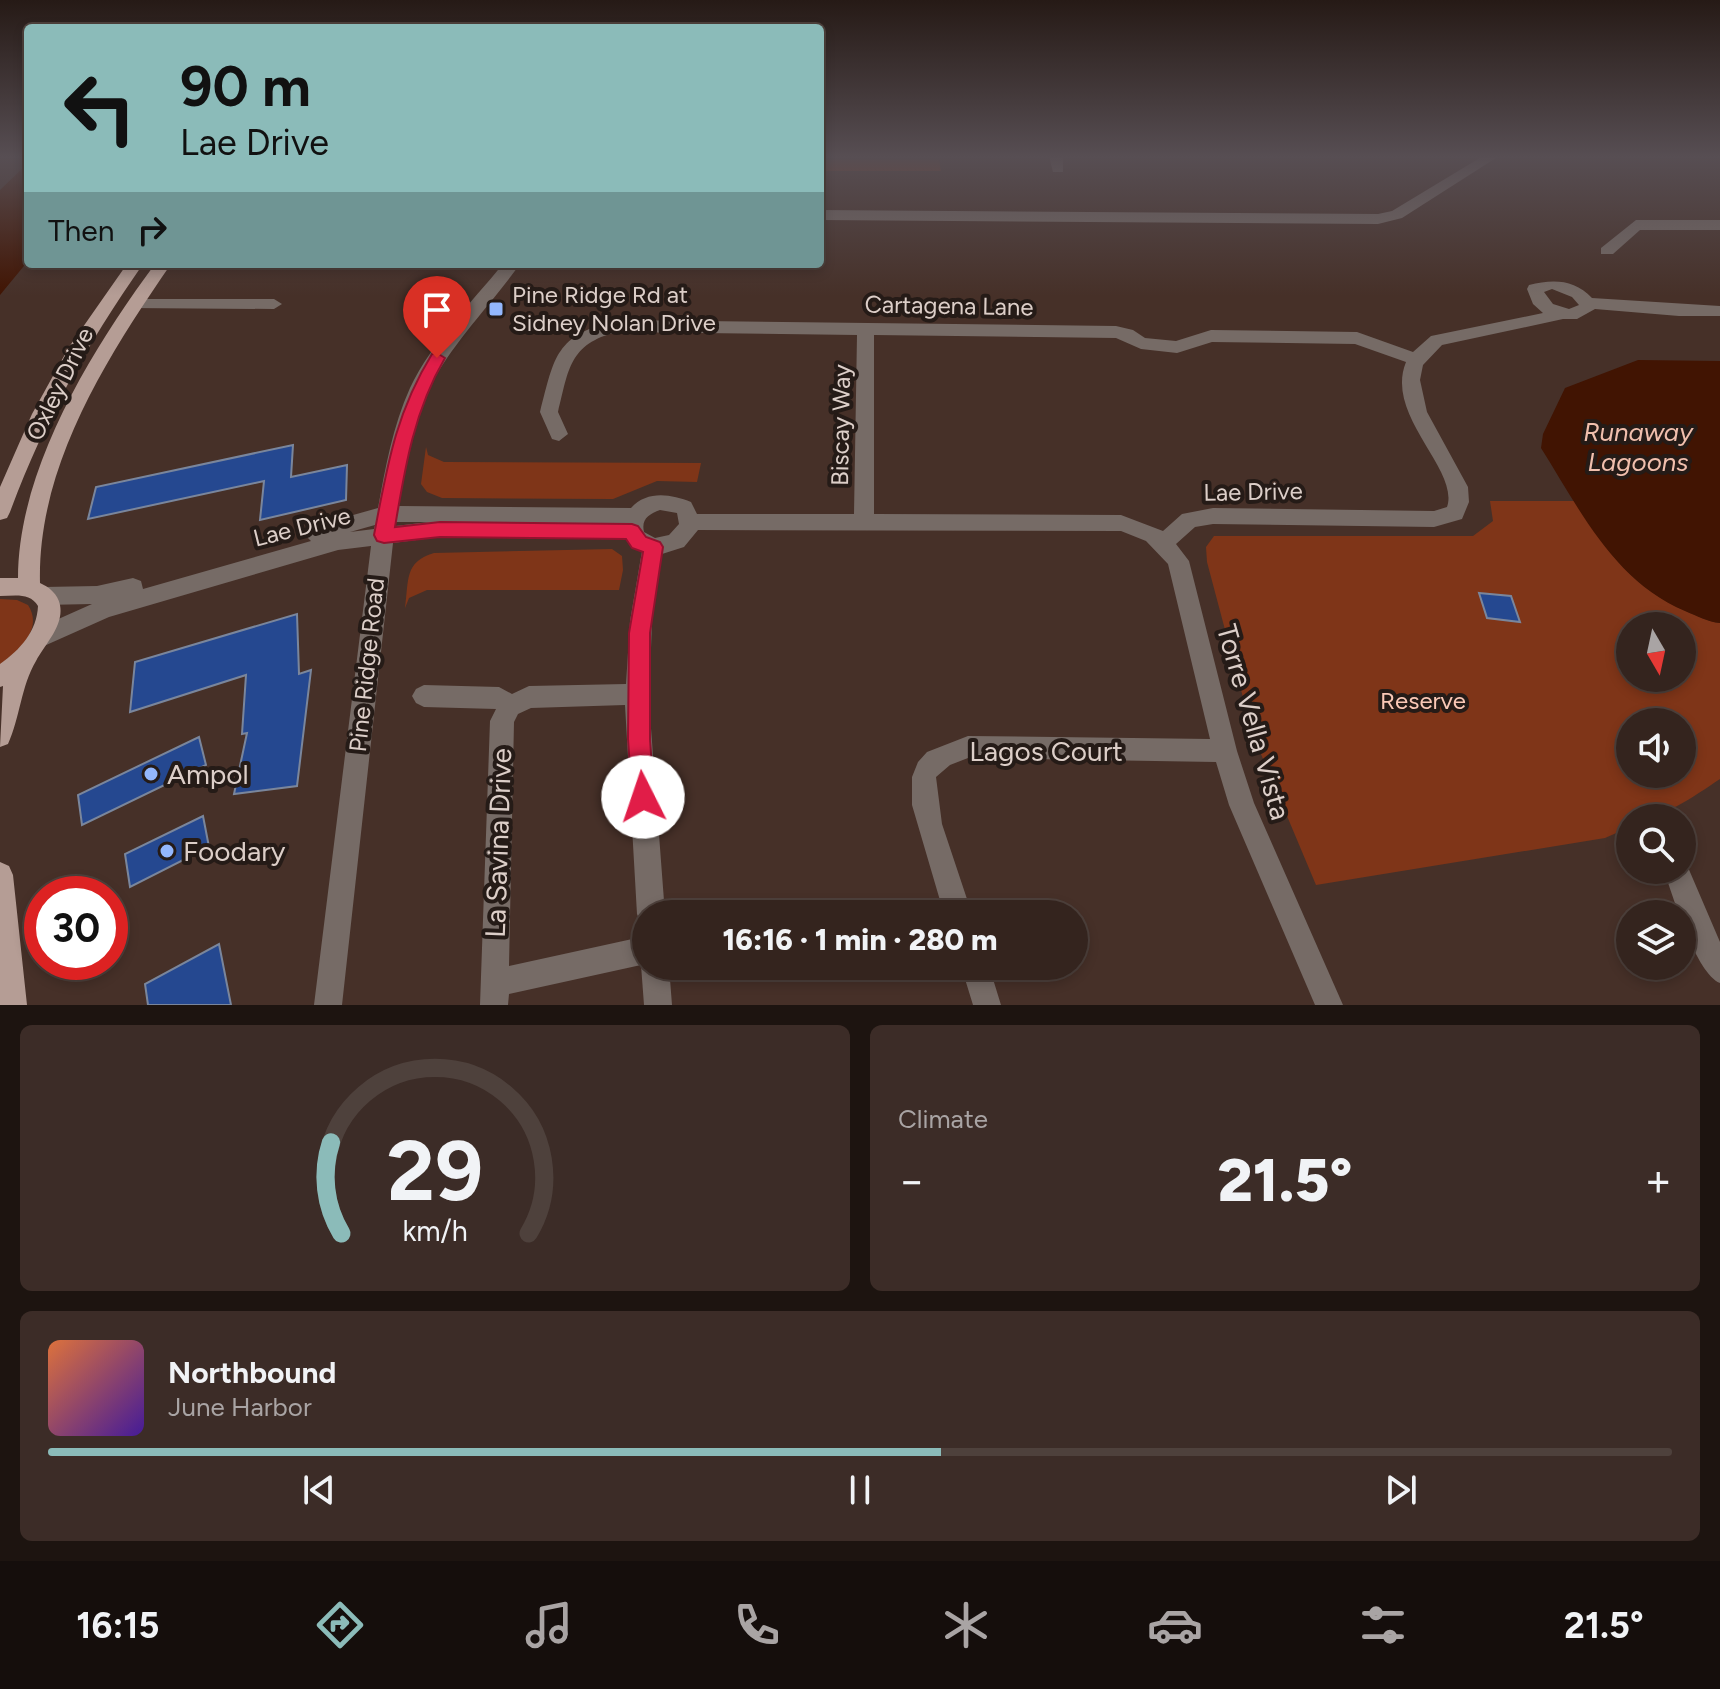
<!DOCTYPE html>
<meta charset="utf-8">
<style>
body{margin:0;font-family:Figtree,sans-serif;background:#3c2c27;color:#f1f3f6;height:100vh;display:flex;flex-direction:column;font-size:30px;white-space:nowrap}
*{box-sizing:border-box;margin:0}
p{font-size:26px;color:#a9a4a4}
.icon{flex:none;width:44px;height:44px;fill:none;stroke:currentColor;stroke-width:2;stroke-linecap:round;stroke-linejoin:round}
.map{position:relative;height:1005px;overflow:hidden}
.panel{display:flex;flex-direction:column;gap:20px;padding:20px;background:#1d1410;flex:1}
.panel>*{flex:none}
.guide{position:absolute;left:24px;top:24px;width:800px;height:244px;border-radius:8px;box-shadow:0 4px 12px #0003,0 0 0 2px #4e413c;background:#8bbbb9;color:#111;overflow:hidden}
.needle{width:52px;rotate:171deg}
.buttons{position:absolute;left:1616px;top:612px;display:grid;gap:16px}
.buttons a{display:grid;place-items:center;width:80px;height:80px;border-radius:50%;background:#34241e;box-shadow:0 4px 12px #0003,0 0 0 2px #4e413c;font-size:40px}
.speed{position:absolute;left:24px;top:876px;display:flex;gap:16px;font-size:40px;font-weight:700;text-align:center}
.speed>*{display:grid;place-content:center;width:104px;height:104px;border-radius:50%;background:#34241e;box-shadow:0 4px 12px #0003,0 0 0 2px #4e413c;line-height:1}
.speed .limit{border:12px solid #d22;background:#fff;color:#111}
.pin{position:absolute;display:grid;place-items:center;width:68px;height:68px;color:#fff;margin:-82px -34px;border-radius:50% 50% 50% 0;rotate:-45deg;box-shadow:0 0 8px #0007}
.pin .icon{rotate:45deg}
.me{position:absolute;width:88px;margin:-44px;rotate:356deg;stroke-linejoin:round;filter:drop-shadow(0 0 6px #0008)}
.turn{display:flex;align-items:center;gap:28px;height:168px;padding:0 24px;font-size:36px}
.turn .icon{width:104px;height:104px;stroke-width:2.5}
.turn b{display:block;font-size:56px;line-height:68px}
.then{display:flex;align-items:center;height:76px;padding:0 24px;background:#0003;gap:16px;font-size:30px}
.big{font-size:60px;font-weight:800;line-height:1.1}
.panel .widget{flex:1;display:flex;flex-direction:column;justify-content:center;gap:12px;min-width:0;padding:0 28px;border-radius:12px;background:#3c2c27}
.panel .dial{align-items:center;gap:0}
.dial svg{height:208px;overflow:visible;fill:none;stroke:#4e413c;stroke-width:7;stroke-linecap:round;text-anchor:middle}
.dial text{fill:#f1f3f6;stroke:none}
.song{display:flex;align-items:center;gap:24px}
.cover{width:96px;height:96px;border-radius:12px;background:linear-gradient(135deg,hsl(20 70% 55%),hsl(260 70% 35%))}
.played{height:8px;border-radius:4px;background:linear-gradient(90deg,#8bbbb9 55%,#4e413c 55%)}
.keys{display:flex;justify-content:space-around;direction:ltr}
.heat{display:flex;justify-content:space-between;align-items:center;font-size:44px;direction:ltr}
.panel .tiles{flex:1;display:grid;gap:20px;grid-template-columns:1fr 1fr}
.widget:last-child{grid-column:span 2}
.trip{position:absolute;left:632px;top:900px;width:456px;height:80px;border-radius:40px;background:#34241e;box-shadow:0 4px 12px #0003,0 0 0 2px #4e413c;font-weight:800;line-height:80px;text-align:center}
.tabs{display:flex;height:128px;justify-content:space-around;align-items:center;background:#150e0c;color:#a9a4a4}
.tabs .icon{width:56px;height:56px}
.tabs .active{color:#8bbbb9}
.tabs b{font-size:36px;color:#f1f3f6}
.map>svg:first-child{display:block}
</style>
<div class="map">
<svg width="1720" height="1005" viewBox="0 0 1720 1005">
<rect width="100%" height="100%" fill="#463028"/>
<!-- green -->
<path fill="#7f3518" fill-rule="evenodd" d="M820,160h119l2,11h-121z
M426,447l2,8 16,7 257,1 -4,19 -40,-1 -44,18 -171,-1 -15,-6 -6,-8z
M1490,501h85c32,51 58,88 115,112 10,4 20,9 30,10v156c-29,19 -54,39 -90,39v9l-25,11 -289,47 -63,-150 -46,-173 -1,-15 8,-11h259l20,-15zM1630,626h52v52h-52zM1630,722h52v52h-52z
M612,549l10,7 1,14 -4,20h-192l-18,8 -4,10c4,-28 -1,-46 29,-55z
M0,599l17,1 11,5c16,25 -10,46 -28,60z"/>
<!-- water -->
<path fill="#411402" d="M28,163v98l-28,34v-105z
M1638,360l82,1v262c-12,-1 -23,-7 -35,-12 -71,-30 -105,-101 -144,-163l2,-14 22,-46z"/>
<!-- building -->
<path fill="#254890" stroke="#7a869c" stroke-width="2" d="M293,445l-2,32 56,-12 -1,35 -86,20 4,-39 -176,38 8,-32z
M1479,593l32,3 9,26 -33,-4z
M297,614l2,60 12,-4 -14,116 -63,8 13,-61 -5,1 4,-59 -116,37 5,-50z
M199,737l7,28 -124,60 -4,-30z
M203,816l6,31 -79,40 -5,-33z
M219,944l12,61h-83l-3,-21z"/>
<g fill="none" stroke-linecap="round" stroke-linejoin="round">
<!-- minor -->
<path fill="#766b66" fill-rule="evenodd" d="M1049,156h14v16h-10z
M1483,156h16l-97,62 -24,6 -558,-4v-10l558,4 14,-3z
M1636,220h84v10h-80l-27,24h-12v-6z
M503,264h17c-30,42 -67,78 -91,124 -18,34 -24,80 -30,118l232,2c16,-18 40,-14 60,-6l6,12h157l3,-179 -240,-3c-48,12 -48,37 -59,80l10,22 -9,7 -7,-2 -12,-27c15,-57 15,-76 77,-92l499,6 17,4 12,8 31,3 35,-11 146,2 56,20 18,-16 112,-23 -10,-9 -6,-15 2,-4c24,-6 45,-6 63,13l128,8v10h-41l-84,-7 -18,10h-14l-121,26 -19,20 -3,15 7,32 41,75 1,15 -7,17 -28,8 -221,-3 -18,3 -19,17 13,17 48,190 17,52 89,202h-28l-86,-200 -13,-43 -248,-4 -18,7 -14,12 6,47 30,90h-28l-32,-109v-28l6,-15 9,-10 41,-16 242,3 -42,-175 -22,-23 -25,-10 -423,-1 -14,17 -22,7 -10,67 -3,81 16,212h-19v11l-5,-1 -4,-10 -12,-209 -94,3 -13,6 -4,8 -5,244 137,-30v30h23l3,39h-28l-3,-40 -132,29 -1,11h-28l10,-284 6,-12 -72,-2 -8,-4 -4,-7 4,-7 8,-4 75,2 13,7 17,-8 97,-2 4,-63 12,-70 -17,-12 -185,-2 -47,6 -51,462h-28l57,-459 -33,4 -229,67 -65,29 -8,-3 -3,-7 3,-7 56,-25 -48,1 -8,-3 -3,-6 3,-6 8,-3 53,-1 36,-8 8,3 2,8 168,-48 -7,-7 3,-6 71,-20c7,-39 15,-83 32,-120 22,-46 61,-85 93,-124zM1552,289l20,8 7,8 -10,4 -16,-5 -9,-12zM874,335l242,3 25,11 36,4 35,-11 143,2 51,18c-22,54 54,107 41,145l-13,4 -221,-3 -31,6 -19,17 -42,-16 -247,-1zM660,510l17,3 2,11 -10,11 -14,3 -11,-6c-3,-13 5,-18 16,-22zM396,522h33l-34,4zM375,525l-1,4 -24,3z
M135,299h139l8,5 -8,5 -145,-1 -2,-4z
M1682,862l5,3 33,77v41c-24,-10 -46,-84 -55,-109l1,-4h16z
M961,966h28l12,39h-28z"/>
<!-- major -->
<path fill="#b59d95" fill-rule="evenodd" d="M127,264h16c-58,84 -97,152 -133,248l-3,6 -7,2v-33l32,-73 37,-67z
M155,264h16c-64,93 -134,202 -131,319 9,4 18,11 20,22 4,21 -15,39 -24,56 -15,25 -16,57 -28,83l-8,3 3,-61 -3,1v-23c20,-14 37,-33 38,-58 -8,-14 -24,-10 -38,-10v-18h18c0,-109 74,-229 137,-314z
M0,862l9,4 4,9 14,130h-27z"/>
</g>
<!-- sky -->
<linearGradient id="sky" x2="0" y2="1"><stop stop-color="#261a16"/><stop offset="0.53" stop-color="#574e53"/><stop offset="1" stop-color="#574e53" stop-opacity="0"/></linearGradient>
<rect width="1720" height="296" fill="url(#sky)"/>
<!-- route -->
<path fill="#e11d48" stroke="#92132f" stroke-width="2" d="M437,353l8,5c-31,53 -40,109 -50,169l45,-5 192,2 6,2 8,11 14,5 3,5 -13,86v106l4,58 -3,8 -8,4 -8,-4 -3,-8 -4,-58 1,-106 14,-81 -11,-4 -6,-9 -186,-2 -56,6 -7,-2 -3,-6c13,-67 21,-121 58,-181z"/>
<!-- markers -->
<g fill="#93b7fd" stroke="#251b17" stroke-width="3">
<rect x="488" y="301" width="16" height="16" rx="4"/>
<circle cx="151" cy="774" r="8"/>
<circle cx="167" cy="851" r="8"/>
</g>
<g text-anchor="middle" stroke-width="8" stroke-linejoin="round" paint-order="stroke">
<!-- poi labels -->
<g font-size="24" fill="#dccec8" stroke="#251b17" text-anchor="start">
<text x="512" y="303">Pine Ridge Rd at<tspan x="512" dy="28">Sidney Nolan Drive</tspan></text>
</g>
<!-- street labels -->
<g font-size="24" fill="#dccec8" stroke="#251b17">
<text transform="translate(949 306) rotate(1)" y="8">Cartagena Lane</text>
<text transform="translate(60 384) rotate(-64)" y="8">Oxley Drive</text>
<text transform="translate(841 425) rotate(-89)" y="8">Biscay Way</text>
<text transform="translate(1253 492) rotate(-1)" y="8">Lae Drive</text>
<text transform="translate(302 527) rotate(-14)" y="8">Lae Drive</text>
<text transform="translate(367 665) rotate(-84)" y="8">Pine Ridge Road</text>
</g>
<!-- park labels -->
<g font-size="24" fill="#fac8b6" stroke="#251b17">
<text x="1423" y="709">Reserve</text>
</g>
<!-- water labels -->
<g font-size="26" font-style="italic" fill="#f1bfad" stroke="#251b17">
<text x="1638" y="441">Runaway<tspan x="1638" dy="30">Lagoons</tspan></text>
</g>
<!-- near-street labels -->
<g font-size="28" fill="#dccec8" stroke="#251b17">
<text transform="translate(1254 722) rotate(74)" y="10">Torre Vella Vista</text>
<text x="1046" y="761">Lagos Court</text>
<text transform="translate(498 843) rotate(-88)" y="10">La Savina Drive</text>
</g>
<!-- near-poi labels -->
<g font-size="28" fill="#dccec8" stroke="#251b17" text-anchor="start">
<text x="167" y="784">Ampol</text>
<text x="183" y="861">Foodary</text>
</g>
</g>
</svg>
<div class="buttons">
<a><svg class="needle" viewBox="-14 -14 28 28"><path d="M0-13l5 13h-10z" fill="#e53935"/><path d="M0 13l5-13h-10z" fill="#a9a4a4"/></svg></a>
<a><svg class="icon" aria-label="sound" viewBox="0 0 24 24"><path d="M4 9h4l5-4v14l-5-4H4zM17 9q2 3 0 6"/></svg></a>
<a><svg class="icon" aria-label="search" viewBox="0 0 24 24"><circle cx="10" cy="10" r="6"/><path d="M15 15l6 6"/></svg></a>
<a><svg class="icon" aria-label="layers" viewBox="0 0 24 24"><path d="M12 4l9 5-9 5-9-5zM3 14l9 5 9-5"/></svg></a>
</div>
<div class="speed"><div class="limit">30</div></div>
<div class="pin" style="left:437px;top:358px;background:#d93025"><svg class="icon" aria-label="arrive" viewBox="0 0 24 24"><path d="M6 21V4h12l-3 4 3 4H6"/></svg></div>
<svg class="me" style="left:643px;top:797px" viewBox="-20 -20 40 40"><circle r="19" fill="#fff"/><path d="M0-13L10 11 0 6-10 11z" fill="#e11d48"/></svg>
<div class="trip">16:16 · 1 min · 280 m</div>
<div class="guide">
<div class="turn"><svg class="icon" aria-label="left" viewBox="0 0 24 24"><path d="M17 20v-9H6M10 6l-5 5 5 5"/></svg><div><b>90 m</b>Lae Drive</div></div>
<div class="then">Then<svg class="icon" aria-label="right" viewBox="0 0 24 24"><path d="M7 20v-9h11M14 6l5 5-5 5"/></svg></div>
</div>
</div>
<section class="panel">
<div class="tiles">
<div class="widget dial"><svg viewBox="0 0 100 80">
<path d="M14 69A42 42 0 1 1 86 69"/>
<path d="M14 69A42 42 0 0 1 10 34" stroke="#8bbbb9"/>
<text x="50" y="56" font-size="32" font-weight="700">29</text>
<text x="50" y="72" font-size="11">km/h</text>
</svg></div>
<div class="widget"><p>Climate</p>
<div class="heat"><a>−</a><b class="big">21.5°</b><a>+</a></div>
</div>
<div class="widget">
<div class="song"><i class="cover"></i><div><b>Northbound</b><p>June Harbor</p></div></div>
<div class="played"></div>
<div class="keys"><svg class="icon" aria-label="previous" viewBox="0 0 24 24"><path d="M18 5L8 12l10 7zM5 5v14"/></svg><svg class="icon" aria-label="pause" viewBox="0 0 24 24"><path d="M8 5v14M16 5v14"/></svg><svg class="icon" aria-label="next" viewBox="0 0 24 24"><path d="M6 5l10 7-10 7zM19 5v14"/></svg></div>
</div>
</div>
</section>
<nav class="tabs">
<b>16:15</b>
<svg class="icon active" aria-label="directions" viewBox="0 0 24 24"><path d="M12 3l9 9-9 9-9-9zM9 14v-3h6M13 9l2 2-2 2"/></svg>
<svg class="icon" aria-label="music" viewBox="0 0 24 24"><path d="M9 18V5l10-2v13"/><circle cx="6" cy="18" r="3"/><circle cx="16" cy="16" r="3"/></svg>
<svg class="icon" aria-label="phone" viewBox="0 0 24 24"><path d="M5 4h4l2 5-3 2q2 4 5 5l2-3 5 2v4C11 20 4 13 5 4z"/></svg>
<svg class="icon" aria-label="climate" viewBox="0 0 24 24"><path d="M12 3v18M4 7l16 10M4 17L20 7"/></svg>
<svg class="icon" aria-label="car" viewBox="0 0 24 24"><path d="M5 17H2v-5l4-1 3-4h7l3 4 3 1v5h-3M9 17h6M6 11h13"/><circle cx="7" cy="17" r="2"/><circle cx="17" cy="17" r="2"/></svg>
<svg class="icon" aria-label="filters" viewBox="0 0 24 24"><path d="M4 7h16M4 17h16"/><circle cx="9" cy="7" r="2"/><circle cx="15" cy="17" r="2"/></svg>
<b>21.5°</b>
</nav>
